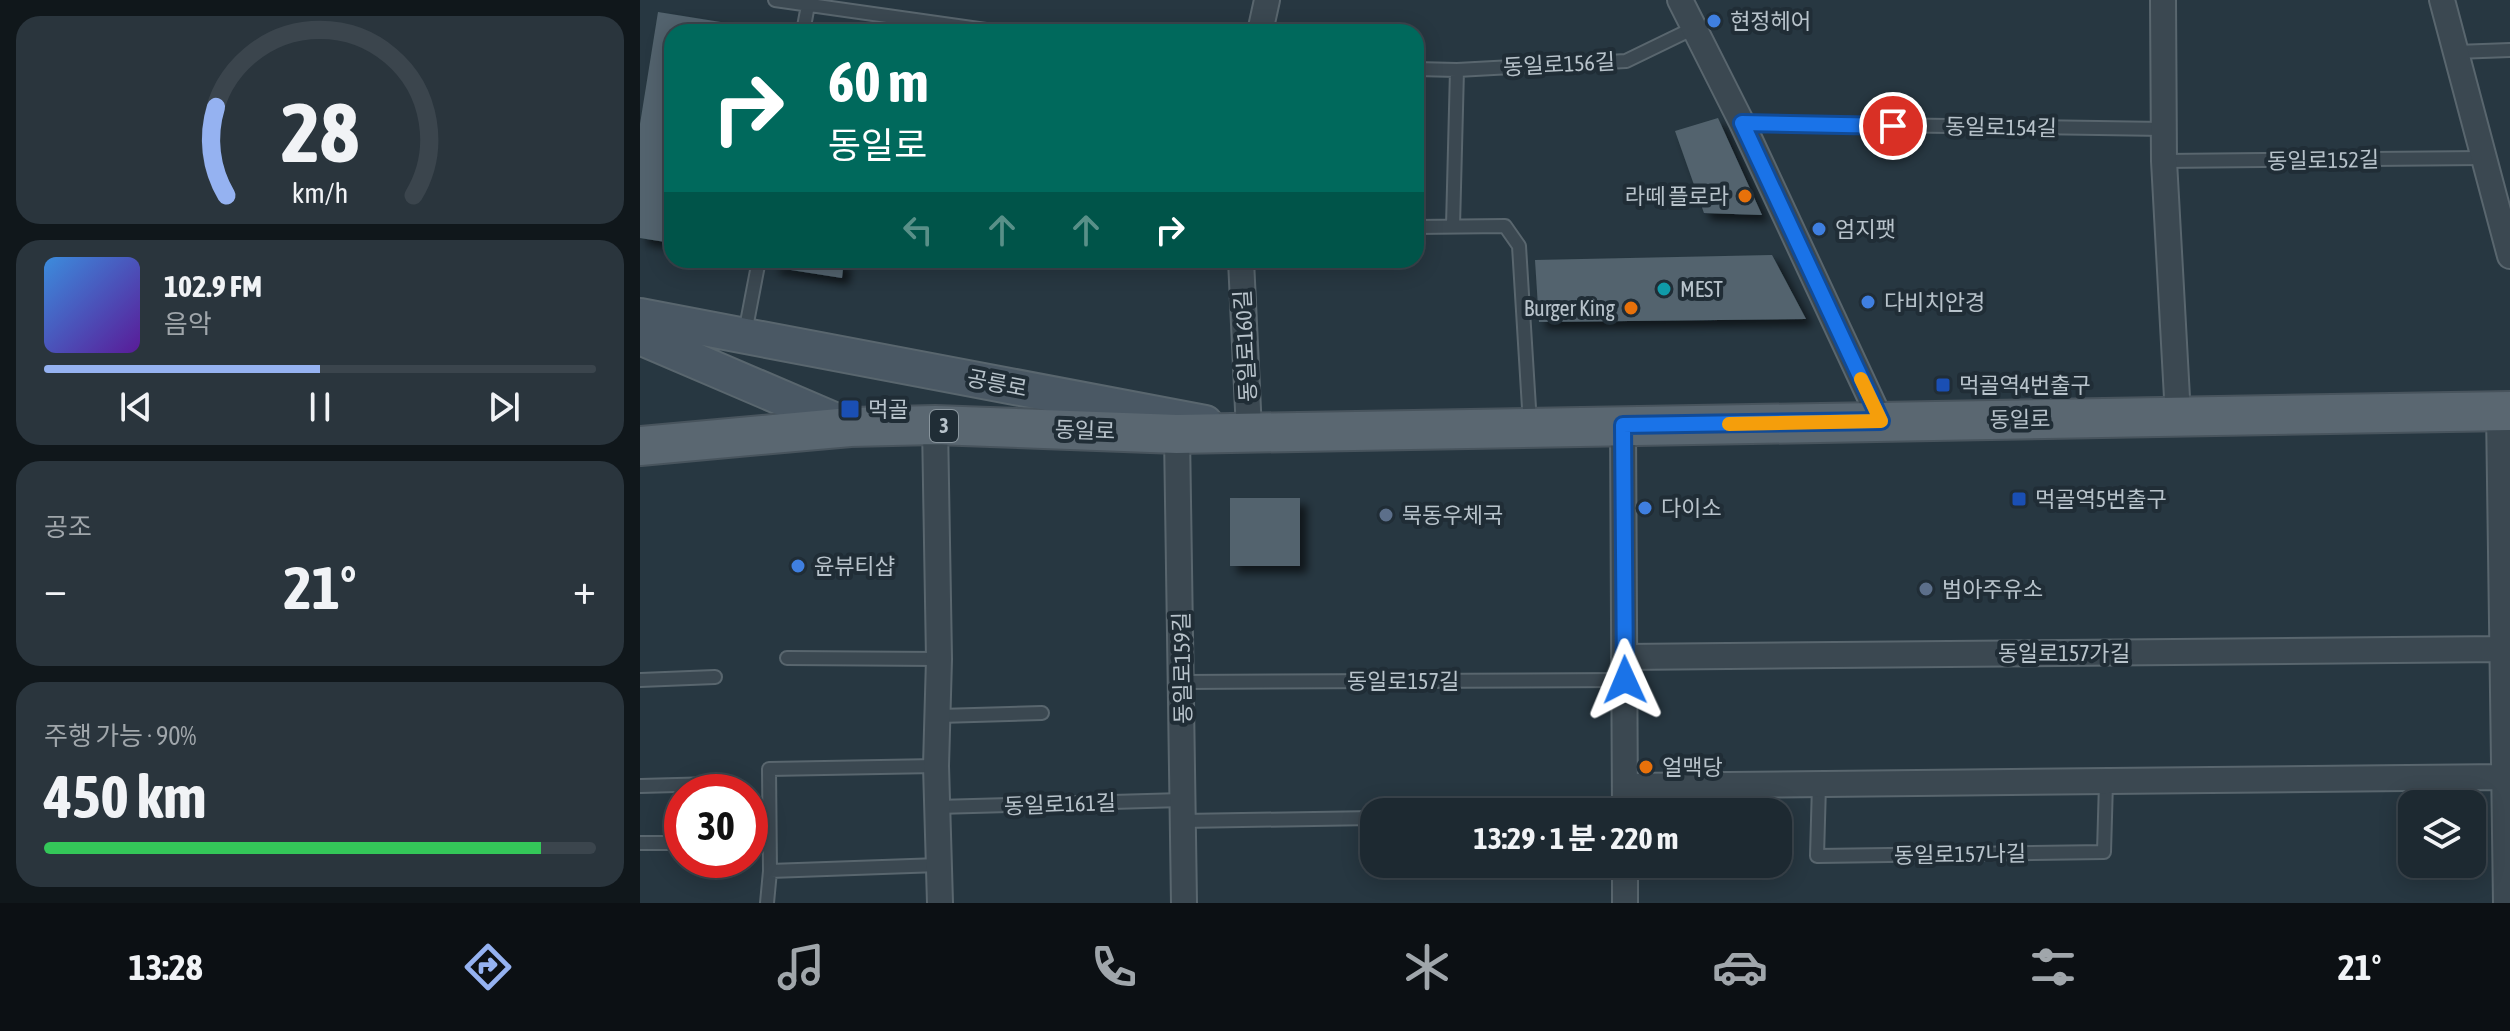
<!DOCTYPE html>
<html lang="ko">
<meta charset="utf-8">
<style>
body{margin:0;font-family:"Asap Condensed","Noto Sans KR",sans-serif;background:#2a353d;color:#f1f3f6;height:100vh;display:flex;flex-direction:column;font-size:30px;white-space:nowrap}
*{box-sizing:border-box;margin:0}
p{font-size:26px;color:#a0a6ab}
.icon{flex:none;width:44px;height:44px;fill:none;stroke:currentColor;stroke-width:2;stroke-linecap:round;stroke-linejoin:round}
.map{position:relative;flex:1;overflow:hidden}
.panel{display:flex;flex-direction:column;gap:16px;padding:16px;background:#10171b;width:640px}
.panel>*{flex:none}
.hud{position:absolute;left:24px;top:24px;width:760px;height:244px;border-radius:24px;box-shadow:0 4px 20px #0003,0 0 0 2px #3b454d;background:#00695c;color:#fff;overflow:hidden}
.fabs{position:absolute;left:1758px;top:790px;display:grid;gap:16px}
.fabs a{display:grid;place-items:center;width:88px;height:88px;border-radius:16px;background:#1d2931;box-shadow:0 4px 20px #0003,0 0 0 2px #3b454d;font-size:40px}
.speed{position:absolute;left:24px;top:774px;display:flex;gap:16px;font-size:40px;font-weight:700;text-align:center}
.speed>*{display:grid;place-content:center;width:104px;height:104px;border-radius:50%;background:#1d2931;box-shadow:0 4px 20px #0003,0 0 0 2px #3b454d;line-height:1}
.speed .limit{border:12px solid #d22;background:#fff;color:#111}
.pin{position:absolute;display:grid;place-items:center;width:68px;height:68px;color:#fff;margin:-34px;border:4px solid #fff;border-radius:50%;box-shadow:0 2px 8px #0007}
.me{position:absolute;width:88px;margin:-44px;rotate:359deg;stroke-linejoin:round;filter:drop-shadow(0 0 6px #0008)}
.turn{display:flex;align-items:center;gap:28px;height:168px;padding:0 32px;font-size:36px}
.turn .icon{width:104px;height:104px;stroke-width:2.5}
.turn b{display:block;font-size:56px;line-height:68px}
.lanes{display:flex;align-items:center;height:76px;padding:0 32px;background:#0003;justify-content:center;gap:40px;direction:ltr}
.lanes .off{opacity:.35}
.big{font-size:60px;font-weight:700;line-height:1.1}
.panel .widget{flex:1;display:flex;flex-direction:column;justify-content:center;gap:12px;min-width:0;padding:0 28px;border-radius:24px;background:#2a353d}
.panel .dial{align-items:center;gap:0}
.dial svg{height:208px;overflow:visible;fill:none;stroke:#3b454d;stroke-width:7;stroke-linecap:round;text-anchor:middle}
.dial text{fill:#f1f3f6;stroke:none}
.song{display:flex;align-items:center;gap:24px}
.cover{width:96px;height:96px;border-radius:12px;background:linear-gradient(135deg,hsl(210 70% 55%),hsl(270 70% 35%))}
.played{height:8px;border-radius:4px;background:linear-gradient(90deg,#95b2f1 50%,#3b454d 50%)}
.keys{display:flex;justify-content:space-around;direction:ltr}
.heat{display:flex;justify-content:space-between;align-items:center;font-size:44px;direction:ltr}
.charge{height:12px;border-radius:6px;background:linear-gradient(90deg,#34c759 90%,#3b454d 0)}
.trip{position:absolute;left:720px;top:798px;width:432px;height:80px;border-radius:24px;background:#1d2931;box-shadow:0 4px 20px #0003,0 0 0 2px #3b454d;font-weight:700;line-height:80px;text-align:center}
.tabs{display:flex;height:128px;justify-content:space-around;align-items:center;background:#0c1014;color:#a0a6ab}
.tabs .icon{width:56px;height:56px}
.tabs .current{color:#95b2f1}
.tabs b{font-size:36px;color:#f1f3f6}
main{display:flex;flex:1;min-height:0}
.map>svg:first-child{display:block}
</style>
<main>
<section class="panel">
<div class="widget dial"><svg viewBox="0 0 100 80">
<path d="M14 69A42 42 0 1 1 86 69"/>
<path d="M14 69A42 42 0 0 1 10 35" stroke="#95b2f1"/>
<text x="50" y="56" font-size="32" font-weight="700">28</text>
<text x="50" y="72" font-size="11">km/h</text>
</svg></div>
<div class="widget">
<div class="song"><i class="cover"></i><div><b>102.9 FM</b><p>음악</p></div></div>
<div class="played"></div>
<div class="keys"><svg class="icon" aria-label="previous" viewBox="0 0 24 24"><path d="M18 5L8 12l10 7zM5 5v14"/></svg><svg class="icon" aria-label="pause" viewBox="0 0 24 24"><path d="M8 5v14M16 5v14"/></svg><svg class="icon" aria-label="next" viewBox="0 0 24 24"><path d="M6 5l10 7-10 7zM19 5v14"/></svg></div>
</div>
<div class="widget"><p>공조</p>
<div class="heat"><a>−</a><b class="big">21°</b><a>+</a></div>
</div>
<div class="widget"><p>주행 가능 · 90%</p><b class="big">450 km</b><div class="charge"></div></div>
</section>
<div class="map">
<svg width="1870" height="903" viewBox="0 0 1870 903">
<defs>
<filter id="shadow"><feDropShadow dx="7" dy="7" stdDeviation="4" flood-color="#0009"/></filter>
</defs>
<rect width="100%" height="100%" fill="#273741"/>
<!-- building -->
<path fill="#53646e" filter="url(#shadow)" d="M18,12l75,12 -1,8h-60v211l-32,-5v-114z
M1078,118l44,97 -58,-2 -29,-82z
M1132,255l34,64 -267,3 -4,-62z
M133,260h71l-2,18 -70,-11z
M590,498h70v68h-70z"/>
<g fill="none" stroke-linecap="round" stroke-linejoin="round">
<!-- lane casing -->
<g stroke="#59666e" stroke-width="16">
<path id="lane" d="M135,0l225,32
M163,32l5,-27
M1816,52l54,-2
M776,69l41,1 169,-9 68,-33
M1102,123l422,6
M1524,161l319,-3
M813,226l4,-156
M776,227l89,-1 14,20 11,178
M105,333l14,-73
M147,658l152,1
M0,680l75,-3
M542,682l443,-2
M299,716l103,-3
M1179,785l-2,71 287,-4 2,-70
M0,786l74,-2
M297,807l245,-7
M543,821l191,-3
M0,843h27
M130,871l169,-6
M127,903l3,-32 -1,-102 167,-3"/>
</g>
<!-- street casing -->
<g stroke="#59666e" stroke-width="28">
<path id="street" d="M1040,0l62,123 139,298
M1523,0l1,161 14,255
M1802,0l68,256
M620,32l7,-32
M601,260l8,171
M1859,411l7,492
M295,425l4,234 -3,107 4,137
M983,425l2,387
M537,434l7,469
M984,657l879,-8
M985,786l879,-9
M985,864v39"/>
</g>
<!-- secondary casing -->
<g stroke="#59666e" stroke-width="38">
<path id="secondary" d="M0,316l565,107
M0,337l210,90"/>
</g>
<!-- primary casing -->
<g stroke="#48545d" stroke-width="42">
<path id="primary" d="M0,446l210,-19 85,-2 242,9 1333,-23"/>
</g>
<!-- lane -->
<use href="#lane" stroke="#3b4851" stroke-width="12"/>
<!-- street -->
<use href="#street" stroke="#3b4851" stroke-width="24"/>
<!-- secondary -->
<use href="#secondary" stroke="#4a5864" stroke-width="34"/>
<!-- primary -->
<use href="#primary" stroke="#5a6771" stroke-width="38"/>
</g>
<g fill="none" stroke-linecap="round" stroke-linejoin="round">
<!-- route casing -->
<g stroke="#114b97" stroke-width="20">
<path id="route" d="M985,680l-2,-255 258,-4 -139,-298 151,3"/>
</g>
<!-- route -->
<use href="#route" stroke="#1a73e8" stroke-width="14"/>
<!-- slow -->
<path stroke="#f59e0b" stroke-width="14" d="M1089,424l152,-3 -20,-42"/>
</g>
<!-- markers -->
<g fill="#3f7fe0" stroke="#202d36" stroke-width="3">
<circle cx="1074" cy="21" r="8"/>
<circle cx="1179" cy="229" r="8"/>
<circle cx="1228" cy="302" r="8"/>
<circle cx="1005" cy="508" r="8"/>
<circle cx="158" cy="566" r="8"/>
</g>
<g fill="#e8710a" stroke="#202d36" stroke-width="3">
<circle cx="1105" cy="196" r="8"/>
<circle cx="991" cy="308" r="8"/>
<circle cx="1006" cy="767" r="8"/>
</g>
<circle fill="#0f9aa8" stroke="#202d36" stroke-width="3" cx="1024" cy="289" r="8"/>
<g fill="#1a4fb4" stroke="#202d36" stroke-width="3">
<rect x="1295" y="377" width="16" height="16" rx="4"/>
<rect x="200" y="399" width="20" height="20" rx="4"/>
<rect x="1371" y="491" width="16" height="16" rx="4"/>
</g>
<g fill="#5c6f8a" stroke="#202d36" stroke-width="3">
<circle cx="746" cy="515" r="8"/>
<circle cx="1286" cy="589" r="8"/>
</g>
<g text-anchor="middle" stroke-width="8" stroke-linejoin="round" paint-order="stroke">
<!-- shield labels -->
<rect fill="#202d36" stroke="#8a969e" stroke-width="2" x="290" y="410" width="28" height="32" rx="6"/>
<g font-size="20" font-weight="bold" fill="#b8c3cb">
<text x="304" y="433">3</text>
</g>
<!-- poi labels -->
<g font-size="22" fill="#b8c3cb" stroke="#202d36" text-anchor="start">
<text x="1090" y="29">현정헤어</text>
<text x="1089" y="204" text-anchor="end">라떼 플로라</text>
<text x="1195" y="237">엄지팻</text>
<text x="1040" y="297">MEST</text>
<text x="1244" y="310">다비치안경</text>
<text x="975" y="316" text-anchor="end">Burger King</text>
<text x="1319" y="393">먹골역4번출구</text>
<text x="228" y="417">먹골</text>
<text x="1395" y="507">먹골역5번출구</text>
<text x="1021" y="516">다이소</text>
<text x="762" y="523">묵동우체국</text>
<text x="174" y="574">윤뷰티샵</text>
<text x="1302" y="597">범아주유소</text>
<text x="1022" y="775">얼맥당</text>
</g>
<!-- street labels -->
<g font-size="22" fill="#b8c3cb" stroke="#202d36">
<text transform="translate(919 64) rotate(-3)" y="8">동일로156길</text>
<text transform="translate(1361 127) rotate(1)" y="8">동일로154길</text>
<text transform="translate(1683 160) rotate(-1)" y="8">동일로152길</text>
<text transform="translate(605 346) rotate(-93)" y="8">동일로160길</text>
<text transform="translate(357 383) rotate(11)" y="8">공릉로</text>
<text transform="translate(1380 419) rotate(-1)" y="8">동일로</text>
<text transform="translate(445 430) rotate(2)" y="8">동일로</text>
<text x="1424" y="661">동일로157가길</text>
<text transform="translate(542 668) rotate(-91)" y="8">동일로159길</text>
<text x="763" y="689">동일로157길</text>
<text transform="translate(420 804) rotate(-2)" y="8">동일로161길</text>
<text transform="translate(1320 854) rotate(-1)" y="8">동일로157나길</text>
</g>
</g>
</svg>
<div class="fabs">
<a><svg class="icon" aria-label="layers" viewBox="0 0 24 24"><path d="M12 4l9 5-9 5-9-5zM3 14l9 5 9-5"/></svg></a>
</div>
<div class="speed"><div class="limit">30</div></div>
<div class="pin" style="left:1253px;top:126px;background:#d93025"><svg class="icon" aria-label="arrive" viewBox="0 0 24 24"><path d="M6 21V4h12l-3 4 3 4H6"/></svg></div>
<svg class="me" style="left:985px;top:680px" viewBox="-20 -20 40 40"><path d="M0-17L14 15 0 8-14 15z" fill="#1a73e8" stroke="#fff" stroke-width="4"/></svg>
<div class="trip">13:29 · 1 분 · 220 m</div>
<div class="hud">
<div class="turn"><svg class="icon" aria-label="right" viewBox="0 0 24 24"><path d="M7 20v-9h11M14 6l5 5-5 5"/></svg><div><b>60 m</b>동일로</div></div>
<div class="lanes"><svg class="icon off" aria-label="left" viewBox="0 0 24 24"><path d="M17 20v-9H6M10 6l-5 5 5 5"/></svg><svg class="icon off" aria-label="ahead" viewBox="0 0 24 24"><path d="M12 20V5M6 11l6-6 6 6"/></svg><svg class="icon off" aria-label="ahead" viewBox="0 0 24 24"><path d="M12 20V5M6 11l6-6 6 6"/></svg><svg class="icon" aria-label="right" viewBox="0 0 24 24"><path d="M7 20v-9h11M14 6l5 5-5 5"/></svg></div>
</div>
</div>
</main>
<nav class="tabs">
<b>13:28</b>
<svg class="icon current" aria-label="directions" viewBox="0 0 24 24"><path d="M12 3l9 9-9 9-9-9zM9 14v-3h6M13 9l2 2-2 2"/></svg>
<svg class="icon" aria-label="music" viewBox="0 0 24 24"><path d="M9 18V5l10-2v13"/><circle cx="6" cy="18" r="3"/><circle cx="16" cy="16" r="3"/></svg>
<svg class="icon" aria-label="phone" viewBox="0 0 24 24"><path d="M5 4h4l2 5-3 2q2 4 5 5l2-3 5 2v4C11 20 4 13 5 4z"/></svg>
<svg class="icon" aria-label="climate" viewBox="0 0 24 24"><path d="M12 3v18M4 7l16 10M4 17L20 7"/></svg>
<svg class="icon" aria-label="car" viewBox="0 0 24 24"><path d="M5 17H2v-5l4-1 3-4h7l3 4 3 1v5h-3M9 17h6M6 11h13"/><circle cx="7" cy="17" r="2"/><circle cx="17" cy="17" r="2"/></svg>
<svg class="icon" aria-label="filters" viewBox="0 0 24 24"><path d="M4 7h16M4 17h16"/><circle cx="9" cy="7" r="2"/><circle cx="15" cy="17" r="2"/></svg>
<b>21°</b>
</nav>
